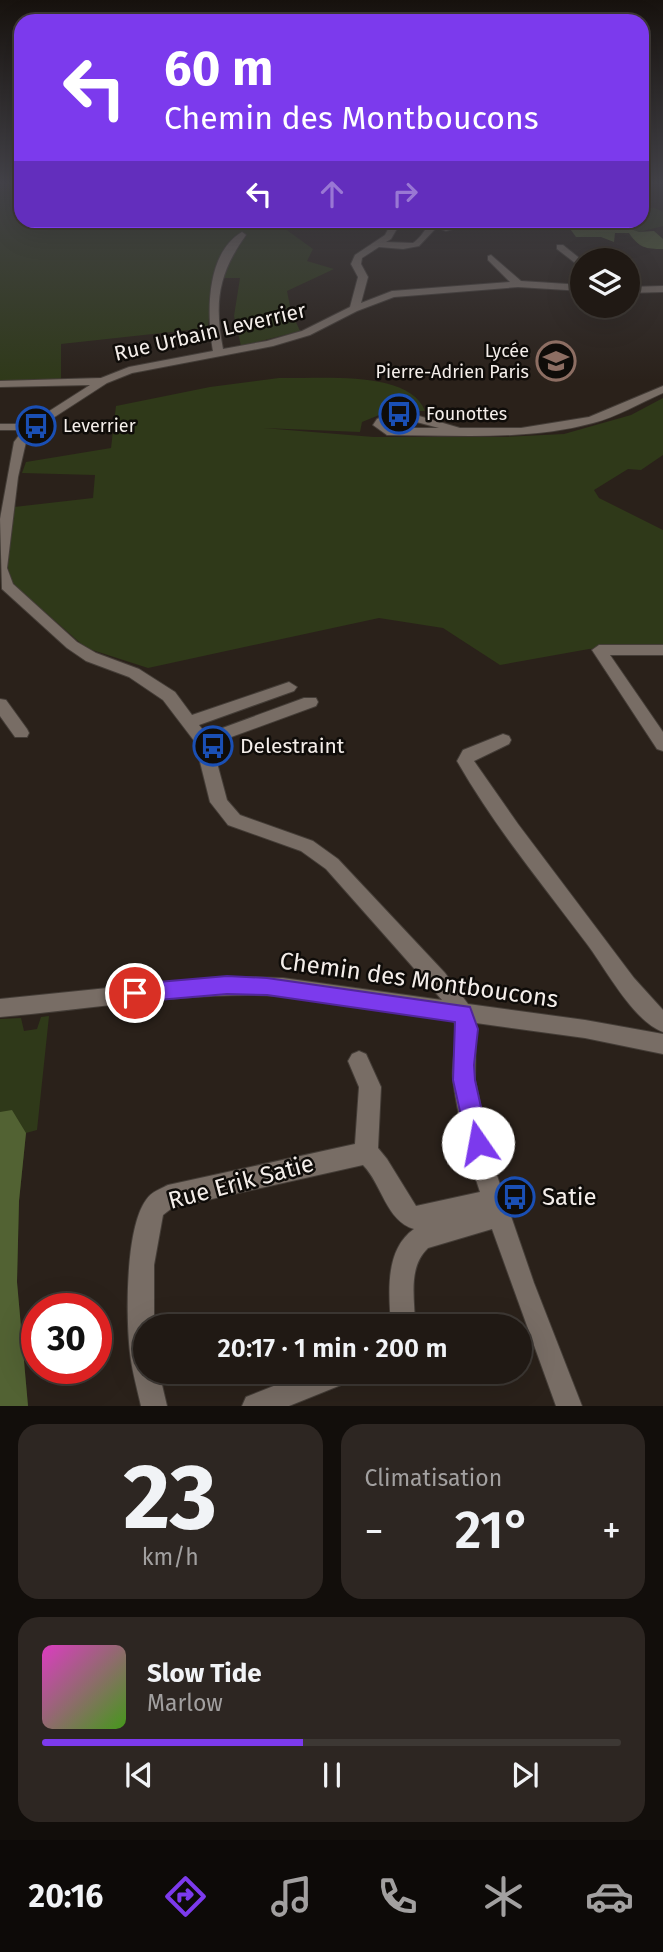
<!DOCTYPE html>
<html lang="fr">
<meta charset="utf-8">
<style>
body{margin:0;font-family:"Fira Sans",sans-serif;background:#2d2622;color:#f1f3f6;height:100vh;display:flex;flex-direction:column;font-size:26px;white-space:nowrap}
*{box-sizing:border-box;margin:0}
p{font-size:23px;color:#a2a0a0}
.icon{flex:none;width:38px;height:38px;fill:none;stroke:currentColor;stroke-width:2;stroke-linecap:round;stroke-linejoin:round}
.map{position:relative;height:1406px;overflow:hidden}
.panel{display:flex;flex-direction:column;gap:18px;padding:18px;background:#120e0b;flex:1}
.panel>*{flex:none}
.guide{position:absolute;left:14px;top:14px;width:635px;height:214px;border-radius:21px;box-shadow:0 7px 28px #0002,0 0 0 2px #3d3834;background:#7c3aed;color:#fff;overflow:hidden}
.tools{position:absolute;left:570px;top:248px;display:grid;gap:14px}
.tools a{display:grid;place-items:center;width:70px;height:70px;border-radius:50%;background:#201914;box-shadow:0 7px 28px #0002,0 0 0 2px #3d3834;font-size:35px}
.speed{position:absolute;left:21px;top:1293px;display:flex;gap:14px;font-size:35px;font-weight:700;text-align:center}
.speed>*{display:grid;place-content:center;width:91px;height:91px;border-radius:50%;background:#201914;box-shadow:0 7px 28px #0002,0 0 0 2px #3d3834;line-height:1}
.speed .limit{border:10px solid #d22;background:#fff;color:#111}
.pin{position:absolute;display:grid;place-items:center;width:60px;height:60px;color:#fff;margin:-30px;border:4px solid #fff;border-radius:50%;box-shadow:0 2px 7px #0007}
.me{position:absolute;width:77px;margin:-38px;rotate:348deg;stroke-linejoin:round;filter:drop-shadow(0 0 5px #0008)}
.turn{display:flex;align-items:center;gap:24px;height:147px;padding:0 35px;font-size:32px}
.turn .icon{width:91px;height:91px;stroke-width:2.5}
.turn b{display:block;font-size:49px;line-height:60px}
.lanes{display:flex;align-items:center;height:66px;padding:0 35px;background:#0003;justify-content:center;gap:35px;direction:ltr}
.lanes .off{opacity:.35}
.big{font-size:52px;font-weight:600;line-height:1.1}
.panel .card{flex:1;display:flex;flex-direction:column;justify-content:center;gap:10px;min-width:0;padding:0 24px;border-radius:21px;background:#2d2622}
.panel .dial{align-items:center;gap:0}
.dial b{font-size:91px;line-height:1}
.song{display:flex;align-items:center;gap:21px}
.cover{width:84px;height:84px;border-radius:10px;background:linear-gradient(135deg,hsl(310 70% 55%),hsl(100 70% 35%))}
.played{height:7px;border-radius:4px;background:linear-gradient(90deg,#7c3aed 45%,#3d3834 45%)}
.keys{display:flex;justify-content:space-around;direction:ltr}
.heat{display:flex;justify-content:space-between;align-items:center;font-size:38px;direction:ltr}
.panel .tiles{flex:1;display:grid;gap:18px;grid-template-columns:1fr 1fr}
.card:last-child{grid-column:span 2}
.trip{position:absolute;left:133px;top:1314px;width:399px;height:70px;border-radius:35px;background:#201914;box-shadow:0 7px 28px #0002,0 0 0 2px #3d3834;font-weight:600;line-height:70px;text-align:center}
.dock{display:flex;height:112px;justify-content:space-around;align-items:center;background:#0d0a08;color:#a2a0a0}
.dock .icon{width:49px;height:49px}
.dock .selected{color:#7c3aed}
.dock b{font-size:32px;color:#f1f3f6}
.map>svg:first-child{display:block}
</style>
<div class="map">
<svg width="663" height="1406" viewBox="0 0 663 1406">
<rect width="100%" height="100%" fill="#2a211a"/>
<!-- green -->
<path fill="#2f3919" d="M0,184h21v36l251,1 -2,7h14l29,21 -6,12 27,8 -47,22 4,20 9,20 -59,15 -7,-30 6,-38h-27l-5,50 -147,16v39l-61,3z
M642,207l13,1 8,4v14l-24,6 -14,-5 -57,-1 -4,-5 78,-1z
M279,378c38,1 131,-9 146,33h-36l-27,11 -2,10 -97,-4 111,9h129l61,-3 67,-19 32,-17v57l-22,15 -13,-1 -34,21 5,8 64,32v116l-74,3 -89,16 -57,-37 -64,-10 -231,50 -62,-20 -73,-64 -6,-19 7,-58 79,-9 2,-23 -73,-2 4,-11 85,-14 5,-42 94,-19z
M49,1016l-12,114 -11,3 -7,68 -2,81 11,124h-28v-387l21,-1 3,13 13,-2 4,-12z"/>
<!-- forest -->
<path fill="#526233" d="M568,226l57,1 14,5 15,-1 9,8v10c-17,0 -24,-1 -34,-16h-14l-1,9 -13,-5h-25z
M12,1110l14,23 -7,68 -2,81 11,124h-28v-294z"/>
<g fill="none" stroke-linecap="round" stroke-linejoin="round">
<!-- minor casing -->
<g stroke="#443d37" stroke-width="2">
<path id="minor" d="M353,220h8v1l-4,3z
M393,220h9l-11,19 -5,3 27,1c16,-11 10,-23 34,-23l-4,3 11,1 -6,-4h12l2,6 -16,5 -9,-4 -18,19 -16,3 -24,-2 -17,11 -1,6 7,13 -7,26 31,-12 118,-9 -22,-22v-4l3,-1 30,26 62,4v6l-65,-4 -124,10 -37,14 -47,24 -37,11 -141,27 -25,10 -71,46 -10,13 -8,35 -11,91 6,16 64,58 19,11 43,16 36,23 17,23 97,-33 8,5 -3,4 -95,34 7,9 98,-36h12l2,4 -2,4 -104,38 15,56 13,15 73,26 25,18 107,114 23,31 117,16 78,14v20l-78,-16 -109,-15 -1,57 18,84 41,119 48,123h-26l-64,-177 -64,19c-21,20 -13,52 -13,78h-24c-2,-32 -7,-76 23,-97 -28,-8 -32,-45 -51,-64l-191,43 -9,7 -9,50v61h-9v46h14l8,34h-26c-4,-18 -9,-35 -11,-53 -4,-35 -5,-124 16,-153 5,-8 14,-11 22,-15l187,-41 4,-57 -11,-26 4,-7 7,-3 7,3 15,33 -3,61 9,11 29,47 64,-14c-12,-36 -22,-75 -27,-112 -2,-20 6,-40 1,-60 -67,-10 -137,-25 -205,-25 -83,0 -166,15 -249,22v-18l176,-18 71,-4 36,1 159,22 -116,-131 -25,-18 -73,-26 -18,-23 -15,-60 -32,-42 -34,-23 -43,-16 -19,-13 -65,-59 -2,-70 14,-77 9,-12h-23v-6h29l61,-39 -90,2v-6l101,-3 28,-11 84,-16c-6,-36 -8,-97 29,-119l4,3c-28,39 -32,68 -23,114l44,-8 35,-10 48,-24 8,-30 -7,-13 4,-9 30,-20z
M557,245h6l20,16v8l-26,-20z
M663,286v6l-35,1v-6z
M663,386v7c-23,10 -46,24 -70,30 -66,18 -138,12 -206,12l-14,-10 4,-6 13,-5 19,-1 51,15h61l68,-11zM393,420h16l30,8h-49l-5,-4z
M599,645h64v10h-53l53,77v19l-6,-2 -65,-99z
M0,699l6,1 21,29 2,4 -2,4h-12l-15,-21z
M503,734l6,2 2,4 -2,4 -35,17 44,63 116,154 29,32v22c-30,-11 -57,-63 -76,-88 -44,-59 -93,-118 -130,-183l6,-11z
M309,1372h46l-4,9 -62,25h-47l4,-9z"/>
</g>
<!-- minor -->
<use href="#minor" fill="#786d65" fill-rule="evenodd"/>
</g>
<!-- sky -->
<linearGradient id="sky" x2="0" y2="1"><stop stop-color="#17120e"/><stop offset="0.48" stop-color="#444349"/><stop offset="1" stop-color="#444349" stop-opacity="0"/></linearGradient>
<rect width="663" height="381" fill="url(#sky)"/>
<!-- route -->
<path fill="#7c3aed" stroke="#51269a" stroke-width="2" d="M227,976l40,2 203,29 8,22 -4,36 1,15 14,63 -3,8 -8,3 -8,-3 -3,-8 -14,-63 2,-58 -188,-27 -40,-1 -92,8 -7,-2 -3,-7 3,-6 7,-3z"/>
<!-- icons -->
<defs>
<g id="school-ring" transform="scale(2.0125)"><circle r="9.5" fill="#0f0c09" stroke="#8d6e63" stroke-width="1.5"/><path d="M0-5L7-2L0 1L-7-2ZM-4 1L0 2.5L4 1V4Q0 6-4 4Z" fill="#8d6e63"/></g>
<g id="bus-ring" transform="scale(2.0125)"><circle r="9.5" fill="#0f0c09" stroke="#1a4fb4" stroke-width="1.5"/><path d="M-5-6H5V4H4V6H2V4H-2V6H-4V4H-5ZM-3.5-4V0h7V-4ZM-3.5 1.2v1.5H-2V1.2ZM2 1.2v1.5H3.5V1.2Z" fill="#1a4fb4"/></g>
</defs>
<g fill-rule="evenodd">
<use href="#school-ring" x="556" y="361"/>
<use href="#bus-ring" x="399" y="414"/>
<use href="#bus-ring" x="36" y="426"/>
<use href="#bus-ring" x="213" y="746"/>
<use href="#bus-ring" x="515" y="1197"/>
</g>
<g text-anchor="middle" stroke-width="5" stroke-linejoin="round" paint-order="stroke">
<!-- far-poi labels -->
<g font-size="18" fill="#f4eeea" stroke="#0f0c09" text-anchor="start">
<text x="529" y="357" text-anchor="end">Lycée<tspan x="529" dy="21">Pierre-Adrien Paris</tspan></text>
<text x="426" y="420">Founottes</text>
<text x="63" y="432">Leverrier</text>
</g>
<!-- street labels -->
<g font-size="21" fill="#f4eeea" stroke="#0f0c09">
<text transform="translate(210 332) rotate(-13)" y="7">Rue Urbain Leverrier</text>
</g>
<!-- poi labels -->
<g font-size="21" fill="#f4eeea" stroke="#0f0c09" text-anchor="start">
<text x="240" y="753">Delestraint</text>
</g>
<!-- near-street labels -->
<g font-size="24" fill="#f4eeea" stroke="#0f0c09">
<text transform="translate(419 980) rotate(8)" y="8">Chemin des Montboucons</text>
<text transform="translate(241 1182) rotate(-15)" y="8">Rue Erik Satie</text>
</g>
<!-- near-poi labels -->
<g font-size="24" fill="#f4eeea" stroke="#0f0c09" text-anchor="start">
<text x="542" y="1205">Satie</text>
</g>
</g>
</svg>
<div class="tools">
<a><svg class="icon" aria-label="layers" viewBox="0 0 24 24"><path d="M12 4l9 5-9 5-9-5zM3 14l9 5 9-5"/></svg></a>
</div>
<div class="speed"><div class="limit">30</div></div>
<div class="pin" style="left:135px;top:993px;background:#d93025"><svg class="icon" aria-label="arrive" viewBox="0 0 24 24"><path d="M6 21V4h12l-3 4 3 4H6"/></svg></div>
<svg class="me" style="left:478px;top:1143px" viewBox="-20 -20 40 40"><circle r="19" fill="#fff"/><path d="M0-13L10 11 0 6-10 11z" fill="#7c3aed"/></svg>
<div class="trip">20:17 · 1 min · 200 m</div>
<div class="guide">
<div class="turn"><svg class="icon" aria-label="left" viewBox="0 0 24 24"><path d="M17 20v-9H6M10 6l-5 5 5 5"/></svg><div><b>60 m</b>Chemin des Montboucons</div></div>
<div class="lanes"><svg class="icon" aria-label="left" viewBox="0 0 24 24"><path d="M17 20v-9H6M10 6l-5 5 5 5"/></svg><svg class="icon off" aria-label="ahead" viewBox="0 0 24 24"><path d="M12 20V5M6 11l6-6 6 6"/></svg><svg class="icon off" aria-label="right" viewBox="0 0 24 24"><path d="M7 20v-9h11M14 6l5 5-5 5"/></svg></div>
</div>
</div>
<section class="panel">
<div class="tiles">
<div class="card dial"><b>23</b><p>km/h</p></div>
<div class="card"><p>Climatisation</p>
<div class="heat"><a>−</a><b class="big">21°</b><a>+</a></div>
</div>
<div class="card">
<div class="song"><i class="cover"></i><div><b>Slow Tide</b><p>Marlow</p></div></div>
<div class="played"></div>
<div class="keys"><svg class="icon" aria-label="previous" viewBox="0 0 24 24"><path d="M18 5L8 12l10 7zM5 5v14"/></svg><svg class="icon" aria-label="pause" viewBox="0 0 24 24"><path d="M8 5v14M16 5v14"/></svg><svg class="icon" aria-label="next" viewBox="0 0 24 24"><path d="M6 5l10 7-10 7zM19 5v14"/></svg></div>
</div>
</div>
</section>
<nav class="dock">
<b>20:16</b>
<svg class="icon selected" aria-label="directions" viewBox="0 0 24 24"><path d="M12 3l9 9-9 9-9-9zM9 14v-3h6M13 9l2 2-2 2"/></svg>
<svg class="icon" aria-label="music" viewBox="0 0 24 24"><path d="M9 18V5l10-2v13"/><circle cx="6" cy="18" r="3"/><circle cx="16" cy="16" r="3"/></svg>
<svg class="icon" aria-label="phone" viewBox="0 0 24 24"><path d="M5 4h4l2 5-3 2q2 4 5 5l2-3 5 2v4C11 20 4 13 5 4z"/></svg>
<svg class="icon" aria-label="climate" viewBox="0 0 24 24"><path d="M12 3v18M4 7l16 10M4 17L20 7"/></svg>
<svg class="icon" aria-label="car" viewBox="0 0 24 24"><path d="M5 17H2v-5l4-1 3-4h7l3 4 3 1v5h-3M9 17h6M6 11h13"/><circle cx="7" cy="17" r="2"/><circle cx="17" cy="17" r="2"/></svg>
</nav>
